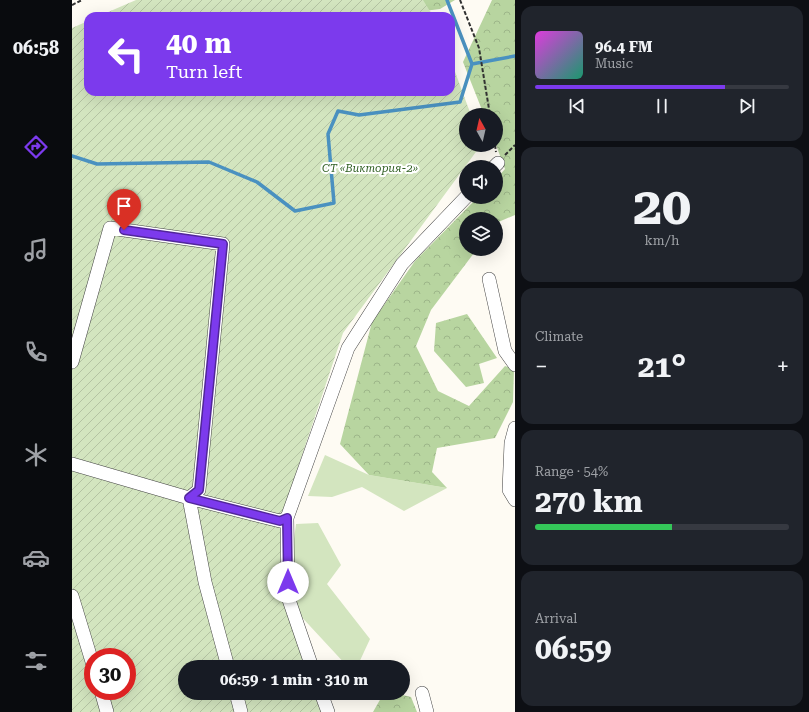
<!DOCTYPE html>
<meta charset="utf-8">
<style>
body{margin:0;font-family:"Roboto Serif",serif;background:#20242c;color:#f1f3f6;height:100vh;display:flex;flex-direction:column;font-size:15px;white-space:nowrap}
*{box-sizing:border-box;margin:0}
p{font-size:13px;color:#9ea1a6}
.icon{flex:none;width:22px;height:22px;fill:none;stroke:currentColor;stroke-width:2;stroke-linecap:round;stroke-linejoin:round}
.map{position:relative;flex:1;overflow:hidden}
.panel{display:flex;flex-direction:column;gap:6px;padding:6px;background:#0d0f14;width:294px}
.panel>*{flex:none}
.banner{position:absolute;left:12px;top:12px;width:371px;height:84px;border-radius:12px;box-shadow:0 4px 16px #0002;background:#7c3aed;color:#fff;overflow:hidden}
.needle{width:26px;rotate:352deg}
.controls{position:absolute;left:387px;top:108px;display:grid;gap:8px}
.controls a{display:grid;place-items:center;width:44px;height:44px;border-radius:50%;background:#171b24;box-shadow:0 4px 16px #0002;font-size:20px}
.speed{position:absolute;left:12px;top:648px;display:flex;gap:8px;font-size:20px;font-weight:700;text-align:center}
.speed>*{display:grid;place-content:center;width:52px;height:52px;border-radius:50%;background:#171b24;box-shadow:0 4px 16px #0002;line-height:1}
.speed .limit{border:6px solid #d22;background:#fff;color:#111}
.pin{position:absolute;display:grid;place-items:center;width:34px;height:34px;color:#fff;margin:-41px -17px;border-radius:50% 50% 50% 0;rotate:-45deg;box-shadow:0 0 4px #0007}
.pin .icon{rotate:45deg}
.me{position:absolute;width:44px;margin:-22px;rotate:0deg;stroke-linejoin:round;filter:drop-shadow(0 0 3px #0008)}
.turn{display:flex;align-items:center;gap:14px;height:84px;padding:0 16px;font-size:18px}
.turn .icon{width:52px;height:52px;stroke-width:2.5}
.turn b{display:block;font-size:28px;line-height:34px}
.big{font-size:30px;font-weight:700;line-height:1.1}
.panel .card{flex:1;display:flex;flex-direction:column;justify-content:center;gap:6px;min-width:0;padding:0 14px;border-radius:12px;background:#20242c}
.panel .dial{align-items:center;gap:0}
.dial b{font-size:52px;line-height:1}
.song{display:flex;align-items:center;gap:12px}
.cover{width:48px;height:48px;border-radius:6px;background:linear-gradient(135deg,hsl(300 70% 55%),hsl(160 70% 35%))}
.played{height:4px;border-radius:2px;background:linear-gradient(90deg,#7c3aed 75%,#363941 75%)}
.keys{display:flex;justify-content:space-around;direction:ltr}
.heat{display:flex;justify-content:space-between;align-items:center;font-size:22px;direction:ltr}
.charge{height:6px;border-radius:3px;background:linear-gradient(90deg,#34c759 54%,#363941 0)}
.trip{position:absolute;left:106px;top:660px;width:232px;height:40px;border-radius:20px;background:#171b24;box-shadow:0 4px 16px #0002;font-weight:700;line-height:40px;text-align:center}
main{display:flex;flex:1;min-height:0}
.tabs{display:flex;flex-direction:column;width:72px;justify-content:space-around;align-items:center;background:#090b0e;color:#9ea1a6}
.tabs .icon{width:28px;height:28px}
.tabs .current{color:#7c3aed}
.tabs b{font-size:18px;color:#f1f3f6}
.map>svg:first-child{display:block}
</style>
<main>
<nav class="tabs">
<b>06:58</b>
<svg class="icon current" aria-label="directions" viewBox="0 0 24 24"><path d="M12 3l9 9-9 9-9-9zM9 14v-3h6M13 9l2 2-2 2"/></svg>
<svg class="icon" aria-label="music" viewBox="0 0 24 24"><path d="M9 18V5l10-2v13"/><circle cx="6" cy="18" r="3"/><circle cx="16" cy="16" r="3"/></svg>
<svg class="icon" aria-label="phone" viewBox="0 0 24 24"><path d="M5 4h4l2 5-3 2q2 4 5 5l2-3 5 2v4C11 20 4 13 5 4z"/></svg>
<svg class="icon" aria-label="climate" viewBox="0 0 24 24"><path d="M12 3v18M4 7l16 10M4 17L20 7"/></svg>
<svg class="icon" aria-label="car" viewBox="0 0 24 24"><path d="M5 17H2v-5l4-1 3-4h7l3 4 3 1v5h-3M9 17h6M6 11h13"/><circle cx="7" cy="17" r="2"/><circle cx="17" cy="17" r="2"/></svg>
<svg class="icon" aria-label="filters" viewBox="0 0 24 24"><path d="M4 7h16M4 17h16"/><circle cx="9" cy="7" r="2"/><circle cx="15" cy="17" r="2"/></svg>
</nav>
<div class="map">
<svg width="443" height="712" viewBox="0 0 443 712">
<defs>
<pattern id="forest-crowns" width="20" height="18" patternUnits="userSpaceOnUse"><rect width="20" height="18" fill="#b8d5a0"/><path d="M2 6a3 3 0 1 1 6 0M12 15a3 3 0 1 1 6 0" fill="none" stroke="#9db689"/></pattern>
<pattern id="garden-furrows" width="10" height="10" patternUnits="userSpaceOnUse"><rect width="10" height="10" fill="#d3e5bf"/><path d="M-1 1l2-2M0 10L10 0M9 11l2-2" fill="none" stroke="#b4c3a3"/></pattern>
</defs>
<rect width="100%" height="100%" fill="#fefbf3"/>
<!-- grass -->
<path fill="#d3e5bf" d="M253,455l44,20 78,13 -43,23 -42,-24 -30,10 -24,-1z
M246,523l23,42 -14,19 43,55 -13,28h-9l-51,-55 -6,-51 5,-37z"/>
<!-- forest -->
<path fill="url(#forest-crowns)" d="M321,0h62l-15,9 -40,5z
M420,0h23v215l-19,8v-4h-30v30h11l-46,61 -15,36 22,45 31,15 36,-40 9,3 -1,33 -18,36 -58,10 -5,24 15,16 -78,-13 -29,-31 32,-122 43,-61 63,-64h18v-18l9,-10 -9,-24v-30h-12l-21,-53z
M395,314l30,44 -18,6 5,19 -18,4 -32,-36 2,-28z
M322,693l17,4 6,15h-44l8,-14z"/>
<!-- garden -->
<path fill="url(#garden-furrows)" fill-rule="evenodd" d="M64,0h287l10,16h-334z
M16,21v71h363v-31l20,54h-5v30h15l-138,188 -63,188 1,73 26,73h-122v26h132l7,19h-252v-684zM21,657h34v34h-34z"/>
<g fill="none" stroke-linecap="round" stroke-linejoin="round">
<!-- stream -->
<path stroke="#4a91c0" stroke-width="3.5" d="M400,64l43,-8
M0,156l25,8 112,-2 48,20 38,29 39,-8 -6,-69 10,-23 21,4 101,-13 12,-38 -25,-64"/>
<!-- minor casing -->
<g stroke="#424242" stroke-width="14">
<path id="minor" d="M422,167l4,-4
M417,279l16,72 10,14
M0,362l38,-134 113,16 -24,246 -10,8 -117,-34
M443,428l-4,15 -2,47 6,10
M215,518l61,-170 54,-84 64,-67
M0,596l21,69
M156,667l-23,-85 -16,-84 91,23 7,-3 1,79 24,70
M29,691l6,21
M164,693l5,19
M249,693l7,19
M350,693l5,19"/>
</g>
<!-- path -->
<path stroke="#313131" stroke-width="2" stroke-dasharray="4 2" stroke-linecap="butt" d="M388,0l19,48 11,67
M0,5l10,-5
M423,145l1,7
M433,155l10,-10"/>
<!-- minor -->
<use href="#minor" stroke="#fff" stroke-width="13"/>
</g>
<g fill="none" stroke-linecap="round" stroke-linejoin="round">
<!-- route casing -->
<g stroke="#51269a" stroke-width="10">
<path id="route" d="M52,230l99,14 -24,246 -10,8 91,23 7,-3 1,64"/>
</g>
<!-- route -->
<use href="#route" stroke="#7c3aed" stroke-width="7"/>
</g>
<g text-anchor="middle" stroke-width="4" stroke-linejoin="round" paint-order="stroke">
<!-- park labels -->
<g font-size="11" font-style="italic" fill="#326125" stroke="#fff">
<text x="298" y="172">СТ «Виктория-2»</text>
</g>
</g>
</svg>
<div class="controls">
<a><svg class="needle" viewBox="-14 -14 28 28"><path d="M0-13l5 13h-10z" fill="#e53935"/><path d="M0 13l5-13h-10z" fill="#9ea1a6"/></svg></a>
<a><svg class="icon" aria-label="sound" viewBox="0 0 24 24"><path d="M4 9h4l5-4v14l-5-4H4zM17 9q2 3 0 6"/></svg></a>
<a><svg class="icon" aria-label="layers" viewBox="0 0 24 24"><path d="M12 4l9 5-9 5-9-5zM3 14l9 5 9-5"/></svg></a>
</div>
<div class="speed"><div class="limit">30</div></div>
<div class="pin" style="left:52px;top:230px;background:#d93025"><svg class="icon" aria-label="arrive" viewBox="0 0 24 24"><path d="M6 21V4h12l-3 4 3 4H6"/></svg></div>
<svg class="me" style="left:216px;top:582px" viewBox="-20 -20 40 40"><circle r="19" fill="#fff"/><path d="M0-13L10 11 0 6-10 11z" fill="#7c3aed"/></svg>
<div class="trip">06:59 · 1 min · 310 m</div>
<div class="banner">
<div class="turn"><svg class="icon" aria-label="left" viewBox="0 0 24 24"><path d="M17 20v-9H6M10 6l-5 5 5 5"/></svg><div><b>40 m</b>Turn left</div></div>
</div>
</div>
<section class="panel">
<div class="card">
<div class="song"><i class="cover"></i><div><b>96.4 FM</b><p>Music</p></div></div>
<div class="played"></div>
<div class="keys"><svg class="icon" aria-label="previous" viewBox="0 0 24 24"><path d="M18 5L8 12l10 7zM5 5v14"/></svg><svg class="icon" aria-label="pause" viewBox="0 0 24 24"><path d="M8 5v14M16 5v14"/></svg><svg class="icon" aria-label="next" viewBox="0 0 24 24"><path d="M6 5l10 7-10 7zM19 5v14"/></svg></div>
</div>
<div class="card dial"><b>20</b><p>km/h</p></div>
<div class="card"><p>Climate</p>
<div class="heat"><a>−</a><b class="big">21°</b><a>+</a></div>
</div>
<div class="card"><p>Range · 54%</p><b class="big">270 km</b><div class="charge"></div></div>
<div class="card"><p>Arrival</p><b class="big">06:59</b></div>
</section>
</main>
